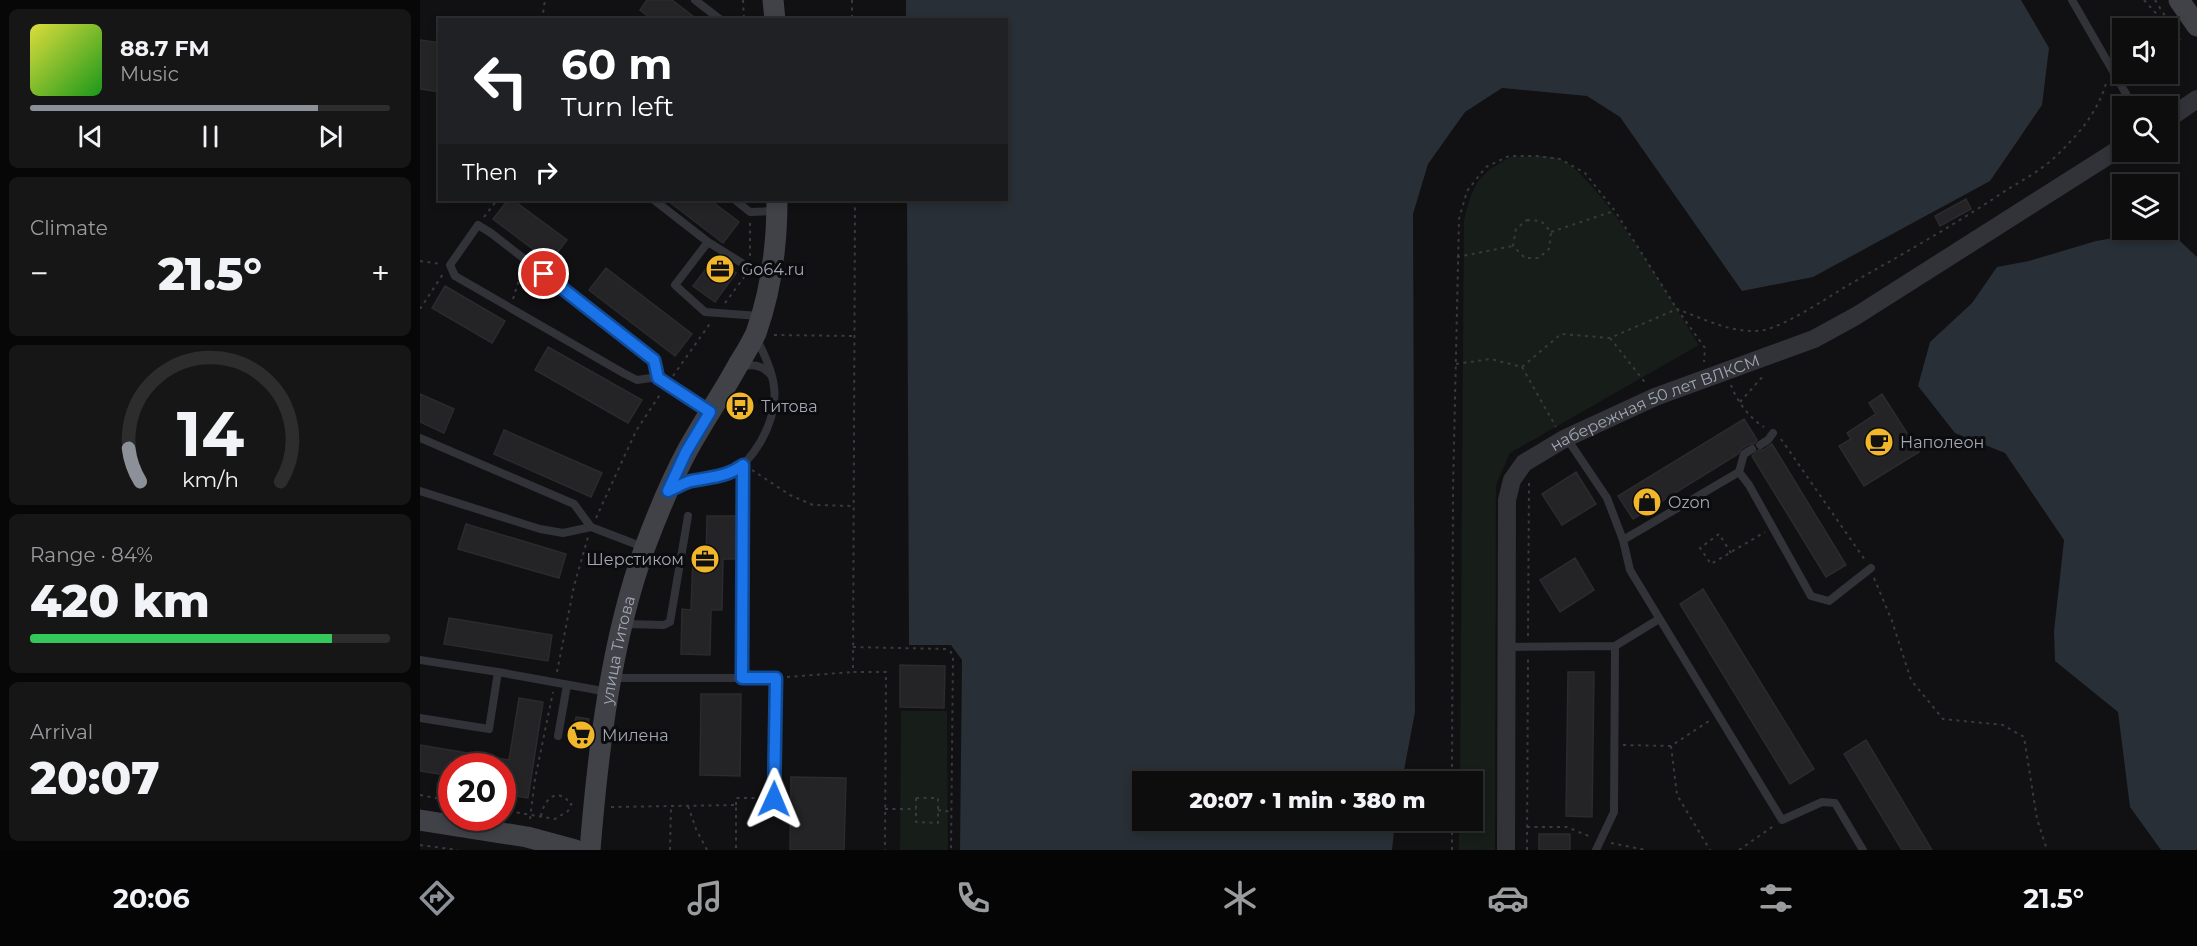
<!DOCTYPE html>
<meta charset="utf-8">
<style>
body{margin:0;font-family:Montserrat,sans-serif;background:#161617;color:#f1f3f6;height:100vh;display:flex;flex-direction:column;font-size:22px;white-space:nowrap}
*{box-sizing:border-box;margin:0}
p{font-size:20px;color:#9a9c9e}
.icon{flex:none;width:33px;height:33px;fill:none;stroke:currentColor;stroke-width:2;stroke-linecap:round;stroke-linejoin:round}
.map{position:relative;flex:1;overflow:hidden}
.details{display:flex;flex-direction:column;gap:9px;padding:9px;background:#070708;width:420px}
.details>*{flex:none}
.guide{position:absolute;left:18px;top:18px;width:570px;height:183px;border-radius:0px;box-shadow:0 3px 9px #0003,0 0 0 2px #2d2d2e;background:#202124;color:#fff;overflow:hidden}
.tools{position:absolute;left:1692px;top:18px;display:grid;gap:12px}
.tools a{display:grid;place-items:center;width:66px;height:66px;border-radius:0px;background:#0d0d0e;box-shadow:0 3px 9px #0003,0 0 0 2px #2d2d2e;font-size:30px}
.speed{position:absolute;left:18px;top:753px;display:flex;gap:12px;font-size:30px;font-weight:700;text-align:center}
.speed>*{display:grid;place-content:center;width:78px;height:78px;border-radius:50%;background:#0d0d0e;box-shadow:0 3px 9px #0003,0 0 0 2px #2d2d2e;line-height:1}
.speed .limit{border:9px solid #d22;background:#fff;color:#111}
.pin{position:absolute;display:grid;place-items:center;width:51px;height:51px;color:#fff;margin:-26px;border:3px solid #fff;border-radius:50%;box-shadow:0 2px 6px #0007}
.me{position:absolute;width:66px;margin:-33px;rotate:1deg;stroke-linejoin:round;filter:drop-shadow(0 0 4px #0008)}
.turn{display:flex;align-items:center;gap:21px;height:126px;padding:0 24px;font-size:27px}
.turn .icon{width:78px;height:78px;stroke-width:2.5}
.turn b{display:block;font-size:42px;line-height:51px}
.then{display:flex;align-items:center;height:57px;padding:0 24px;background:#0003;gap:12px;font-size:22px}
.big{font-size:45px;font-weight:800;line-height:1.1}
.details .card{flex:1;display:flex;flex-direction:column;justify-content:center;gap:9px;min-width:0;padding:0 21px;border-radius:9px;background:#161617}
.details .dial{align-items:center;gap:0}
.dial svg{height:156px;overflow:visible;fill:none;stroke:#2d2d2e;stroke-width:7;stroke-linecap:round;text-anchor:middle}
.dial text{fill:#f1f3f6;stroke:none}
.song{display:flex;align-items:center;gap:18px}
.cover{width:72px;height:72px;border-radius:9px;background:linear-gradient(135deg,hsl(60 70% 55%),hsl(120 70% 35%))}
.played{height:6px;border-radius:3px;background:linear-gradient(90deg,#8c9099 80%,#2d2d2e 80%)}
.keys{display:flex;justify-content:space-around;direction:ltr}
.heat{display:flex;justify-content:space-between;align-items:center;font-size:33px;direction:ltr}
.charge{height:9px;border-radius:4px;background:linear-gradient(90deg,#34c759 84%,#2d2d2e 0)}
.trip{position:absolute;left:712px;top:771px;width:351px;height:60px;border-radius:0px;background:#0d0d0e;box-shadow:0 3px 9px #0003,0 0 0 2px #2d2d2e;font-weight:800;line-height:60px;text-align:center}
.tabs{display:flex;height:96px;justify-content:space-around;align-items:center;background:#050506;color:#9a9c9e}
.tabs .icon{width:42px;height:42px}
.tabs .on{color:#8c9099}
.tabs b{font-size:27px;color:#f1f3f6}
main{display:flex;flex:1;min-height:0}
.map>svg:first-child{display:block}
</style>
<main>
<section class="details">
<div class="card">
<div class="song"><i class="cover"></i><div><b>88.7 FM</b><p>Music</p></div></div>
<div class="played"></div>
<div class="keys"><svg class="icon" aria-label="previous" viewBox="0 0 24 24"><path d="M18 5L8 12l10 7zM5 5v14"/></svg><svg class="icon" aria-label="pause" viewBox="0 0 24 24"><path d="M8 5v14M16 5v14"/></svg><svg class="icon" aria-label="next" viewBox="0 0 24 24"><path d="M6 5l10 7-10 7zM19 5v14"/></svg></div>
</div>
<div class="card"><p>Climate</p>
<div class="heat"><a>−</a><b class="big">21.5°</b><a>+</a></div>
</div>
<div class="card dial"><svg viewBox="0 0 100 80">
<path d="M14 69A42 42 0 1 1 86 69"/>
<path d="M14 69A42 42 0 0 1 8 52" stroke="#8c9099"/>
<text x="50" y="56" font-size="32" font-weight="700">14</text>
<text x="50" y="72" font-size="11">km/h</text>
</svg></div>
<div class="card"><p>Range · 84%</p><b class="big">420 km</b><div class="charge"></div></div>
<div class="card"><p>Arrival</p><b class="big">20:07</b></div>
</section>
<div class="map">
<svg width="1777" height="850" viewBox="0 0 1777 850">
<rect width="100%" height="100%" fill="#111113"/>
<!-- green -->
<path fill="#171d19" d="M1091,157c14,0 32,-3 46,1 40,12 117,148 142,187l-189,108 -14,32 -1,365h-36v-29l14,-1v-38l-13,-1 4,-561c9,-35 13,-46 47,-63z
M481,711h46l1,139h-48z"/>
<!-- water -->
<path fill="#282f36" d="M486,0h1115l28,48 -7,57 -52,76 -177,96 -71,14 -122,-174 -33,-21 -85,-8 -37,24 -37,52 -15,50 2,498 -13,69 -259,1v38l252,1 -3,29h-432l2,-190 -11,-15h-42l-2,-445h99v-180l-100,-1z
M1718,234l42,7 17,16v593h-36l-31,-43 -12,-95 -63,-51 -1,-30 10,-91 -59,-87 -50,-20 -37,-47 12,-44 42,-39 25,-36 32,-6 67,-20z"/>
<!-- building -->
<path fill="#242427" stroke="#2b2b2f" stroke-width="1.5" d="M227,0h25l26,20h-45l-13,-10z
M0,40l20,3v49l-20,-3z
M1546,199l5,10 -31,17 -5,-10z
M88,200h5l54,40 -17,22 -57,-43z
M247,200h43l29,22 -16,21z
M295,257l21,16 -21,29 -22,-16z
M186,268l86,66 -17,22 -86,-66z
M25,286l60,35 -13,22 -60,-35z
M128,347l94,53 -14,23 -93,-53z
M0,394l34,15 -10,24 -24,-11z
M1462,394l37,58 -55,34 -25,-40 12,-7 -4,-6 29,-19 -7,-11z
M317 406a8 8 0 1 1 16 0a8 8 0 1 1-16 0Z
M1324,419l13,21 -3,4h-5l-8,5 -3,5 -105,65 -15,-23z
M84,430l98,43 -11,24 -97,-43z
M1352,444l74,121 -20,12 -74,-121 6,-6h5z
M1156,472l20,32 -34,21 -20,-31z
M287,516h30l-1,43h-13l-1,51h-11l-1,45 -29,-1 1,-45 9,1 2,-52h13z
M46,524l100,30 -7,24 -101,-29z
M1155,558l19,32 -34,22 -20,-32z
M1283,589l111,180 -24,15 -110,-180z
M29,618l103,17 -4,26 -104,-17z
M480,665l45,1 -1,42 -44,-1z
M1148,672h26l-2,145 -26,-1z
M281,694h40l-1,82 -40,-1z
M99,698l24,4 -15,96 -26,-4v-28h-50v10l-32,-5v-26l89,15z
M156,717l13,2 -4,26 -13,-2z
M1446,740l66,110h-30l-58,-96z
M371,777l55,1 -2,72h-54z
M1119,834h31v16h-31z"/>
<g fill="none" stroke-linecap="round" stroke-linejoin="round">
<!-- path -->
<path stroke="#383a3f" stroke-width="2" stroke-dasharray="3 4.5" stroke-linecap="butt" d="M323,0l1,20
M432,0v20
M1724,0l36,40
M1735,0l22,35
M122,20l3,-20
M1748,47l13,-8
M435,200l-2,472h33l-1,178
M64,217l13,-17
M1107,220l14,1 10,11 -2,17 -10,9h-14l-12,-12 3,-17z
M330,223v34
M1131,232l63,-21
M1037,257l56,-11
M0,261l21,3
M93,299l9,-29
M305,303l20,-27
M0,309l23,-35
M354,335l81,1
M1190,338l37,47
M1036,364l35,-5 31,8 39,-33 49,4 67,-29c27,10 58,26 87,21 20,-4 62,-31 81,-43 54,-31 108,-61 160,-96 16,-10 35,-20 49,-33 24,-23 44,-45 53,-78
M1102,367l34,60
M253,376l38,-54
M1311,385c6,16 18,33 33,42
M1320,402l24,-27
M1361,439l84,121
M332,470l38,25 23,10 41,1
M176,518l40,-87 25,-38
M1311,553l-12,-19 -19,14 11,16 54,-32
M1454,578l18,43 19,59 32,39 60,6 21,12 13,82 10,31
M1108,636l1,-153
M433,647l93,2 5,3 2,6 -2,192
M137,672l17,-86 14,-49
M367,677l66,-5
M1203,745l48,1 38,-25
M1251,746l6,49 33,55
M1032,782l1,-292 6,-271 8,-28 19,-24 23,-11h27l24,3 25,14 30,38 62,98 28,39 -1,14
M0,795l32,6
M496,798h22v25l-22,-1z
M316,805v-7h27
M268,806l8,23 11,21
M191,807l125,-2v45
M465,809h31
M82,810l53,9 13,-8 3,-7h5
M518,810l14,2
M121,816c3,-17 16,-30 30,-12
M110,819l5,-40 18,-87
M1107,827h40l24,10
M1191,843l35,7
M0,845l38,5
M250,850l1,-44
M1032,850v-30
M1107,850l1,-193
M1319,850l36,-25"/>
<!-- service -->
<path stroke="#323338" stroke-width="8" d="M275,0l26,20
M1652,0l61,106
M234,200l54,42 -33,43 30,27 54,4
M315,200l15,12 26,-1
M288,242l42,26 21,1
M322,367c11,-4 21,-1 29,8
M238,377l-4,-17 -163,-127 -13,-8 -28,40 5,11 170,98 12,6 21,-3 51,35
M0,438l154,66 17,23
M1145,440l7,6 35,52 16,42 116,-68 10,13 62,111 18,5 42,-33
M1340,445l8,-5 5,-7
M1319,472l5,-18 8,-5
M255,488c19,-8 40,-7 58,-16 12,-7 21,-19 28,-31 21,-38 16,-64 -4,-101
M0,491l120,38 23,4 28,-6 52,20
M1203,540l7,30 152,250 40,-18 13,1 28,47
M205,624l39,1 6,-3 18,-106
M1195,646l44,-27
M1088,647l107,-1 -1,166 -18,38
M0,660l78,12
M193,678h163l-2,121
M322,678l1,-213
M0,718l69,11 9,-57 110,20
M138,736l9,-51"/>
<!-- tertiary -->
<g stroke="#323338" stroke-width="18">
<path d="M1748,119l29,-20"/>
<path id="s1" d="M1086,850l1,-350 5,-20 12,-17 40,-24 91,-42 159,-58 42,-23 266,-169"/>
</g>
<!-- secondary -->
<g stroke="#404248" stroke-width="21">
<path d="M353,0l2,20"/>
<path d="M1759,0l18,26"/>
<path d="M0,820l107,17 48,13"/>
<path id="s2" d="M170,850c8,-99 21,-210 55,-303 12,-32 26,-66 42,-96 16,-29 35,-57 51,-86 6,-10 13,-21 18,-32 15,-42 21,-89 21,-133"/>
</g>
</g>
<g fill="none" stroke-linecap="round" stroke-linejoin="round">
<!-- route casing -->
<g stroke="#114b97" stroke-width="15">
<path id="route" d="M124,274l110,86 4,18 52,34 -24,40 -18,39c8,-3 15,-8 23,-10 20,-4 36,-4 52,-16l-1,213h34l-2,121"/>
</g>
<!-- route -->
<use href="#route" stroke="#1a73e8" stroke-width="10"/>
</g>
<!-- icons -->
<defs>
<g id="office-disc" transform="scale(1.5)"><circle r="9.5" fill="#f2b62a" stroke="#0c0c0e"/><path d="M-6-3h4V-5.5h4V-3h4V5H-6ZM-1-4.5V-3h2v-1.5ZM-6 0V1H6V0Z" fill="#111"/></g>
<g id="bus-disc" transform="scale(1.5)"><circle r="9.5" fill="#f2b62a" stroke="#0c0c0e"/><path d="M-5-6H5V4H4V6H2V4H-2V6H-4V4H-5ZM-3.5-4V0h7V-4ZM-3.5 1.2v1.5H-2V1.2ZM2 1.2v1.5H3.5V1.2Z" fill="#111"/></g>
<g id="cafe-disc" transform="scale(1.5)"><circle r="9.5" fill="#f2b62a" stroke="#0c0c0e"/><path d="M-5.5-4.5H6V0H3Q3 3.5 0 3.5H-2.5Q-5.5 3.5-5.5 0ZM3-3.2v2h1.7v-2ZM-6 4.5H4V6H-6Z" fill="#111"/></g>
<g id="shop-disc" transform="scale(1.5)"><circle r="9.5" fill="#f2b62a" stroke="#0c0c0e"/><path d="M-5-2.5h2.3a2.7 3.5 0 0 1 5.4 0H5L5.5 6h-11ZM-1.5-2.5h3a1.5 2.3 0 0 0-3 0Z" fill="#111"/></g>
<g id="supermarket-disc" transform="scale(1.5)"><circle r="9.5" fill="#f2b62a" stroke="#0c0c0e"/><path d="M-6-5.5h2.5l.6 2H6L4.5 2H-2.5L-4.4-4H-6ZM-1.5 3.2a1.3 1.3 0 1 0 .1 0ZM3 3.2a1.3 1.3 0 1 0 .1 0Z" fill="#111"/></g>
</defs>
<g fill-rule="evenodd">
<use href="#office-disc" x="300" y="269"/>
<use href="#bus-disc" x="320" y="406"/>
<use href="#cafe-disc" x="1459" y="442"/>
<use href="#shop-disc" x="1227" y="502"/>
<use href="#office-disc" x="285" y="559"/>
<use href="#supermarket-disc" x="161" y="735"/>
</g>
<g text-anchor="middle" stroke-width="6" stroke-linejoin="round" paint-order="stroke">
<!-- poi labels -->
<g font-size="16" fill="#a2a7b3" stroke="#0c0c0e" text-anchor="start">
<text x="321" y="275">Go64.ru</text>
<text x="341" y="412">Титова</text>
<text x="1480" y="448">Наполеон</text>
<text x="1248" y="508">Ozon</text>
<text x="264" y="565" text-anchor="end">Шерстиком</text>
<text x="182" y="741">Милена</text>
</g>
<!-- street labels -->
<g font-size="16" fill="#a2a7b3" stroke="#0c0c0e">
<text dy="6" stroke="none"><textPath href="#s1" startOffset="536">набережная 50 лет ВЛКСМ</textPath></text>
<text dy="6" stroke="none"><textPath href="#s2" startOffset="202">улица Титова</textPath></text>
</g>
</g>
</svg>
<div class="tools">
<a><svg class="icon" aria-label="sound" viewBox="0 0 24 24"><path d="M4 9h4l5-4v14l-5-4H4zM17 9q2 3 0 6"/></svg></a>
<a><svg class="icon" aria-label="search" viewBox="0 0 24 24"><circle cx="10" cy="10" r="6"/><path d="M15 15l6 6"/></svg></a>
<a><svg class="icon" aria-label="layers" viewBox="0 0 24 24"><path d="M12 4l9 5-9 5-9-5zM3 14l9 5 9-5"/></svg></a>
</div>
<div class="speed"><div class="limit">20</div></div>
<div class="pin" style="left:124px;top:274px;background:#d93025"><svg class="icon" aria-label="arrive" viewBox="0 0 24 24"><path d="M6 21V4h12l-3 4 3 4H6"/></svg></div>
<svg class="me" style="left:354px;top:799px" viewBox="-20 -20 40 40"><path d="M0-17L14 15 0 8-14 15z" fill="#1a73e8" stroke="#fff" stroke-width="4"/></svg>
<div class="trip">20:07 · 1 min · 380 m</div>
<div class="guide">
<div class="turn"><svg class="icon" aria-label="left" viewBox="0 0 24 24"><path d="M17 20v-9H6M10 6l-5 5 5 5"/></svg><div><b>60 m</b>Turn left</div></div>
<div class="then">Then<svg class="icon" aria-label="right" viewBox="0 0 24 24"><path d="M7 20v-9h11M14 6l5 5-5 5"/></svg></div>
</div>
</div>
</main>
<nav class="tabs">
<b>20:06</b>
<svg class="icon on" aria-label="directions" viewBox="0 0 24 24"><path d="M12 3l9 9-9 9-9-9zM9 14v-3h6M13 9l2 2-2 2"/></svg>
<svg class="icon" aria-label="music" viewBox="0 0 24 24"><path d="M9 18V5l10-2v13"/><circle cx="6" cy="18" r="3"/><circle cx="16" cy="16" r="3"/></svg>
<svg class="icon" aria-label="phone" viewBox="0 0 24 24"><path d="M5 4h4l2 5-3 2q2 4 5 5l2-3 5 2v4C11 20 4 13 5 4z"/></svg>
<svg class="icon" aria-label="climate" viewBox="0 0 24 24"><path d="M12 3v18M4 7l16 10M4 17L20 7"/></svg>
<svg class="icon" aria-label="car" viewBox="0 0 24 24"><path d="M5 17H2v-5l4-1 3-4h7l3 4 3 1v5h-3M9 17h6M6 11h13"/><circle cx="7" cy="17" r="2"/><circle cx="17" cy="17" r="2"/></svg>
<svg class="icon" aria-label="filters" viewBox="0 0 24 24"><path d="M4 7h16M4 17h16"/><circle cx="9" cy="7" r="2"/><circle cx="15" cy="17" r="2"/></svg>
<b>21.5°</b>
</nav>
